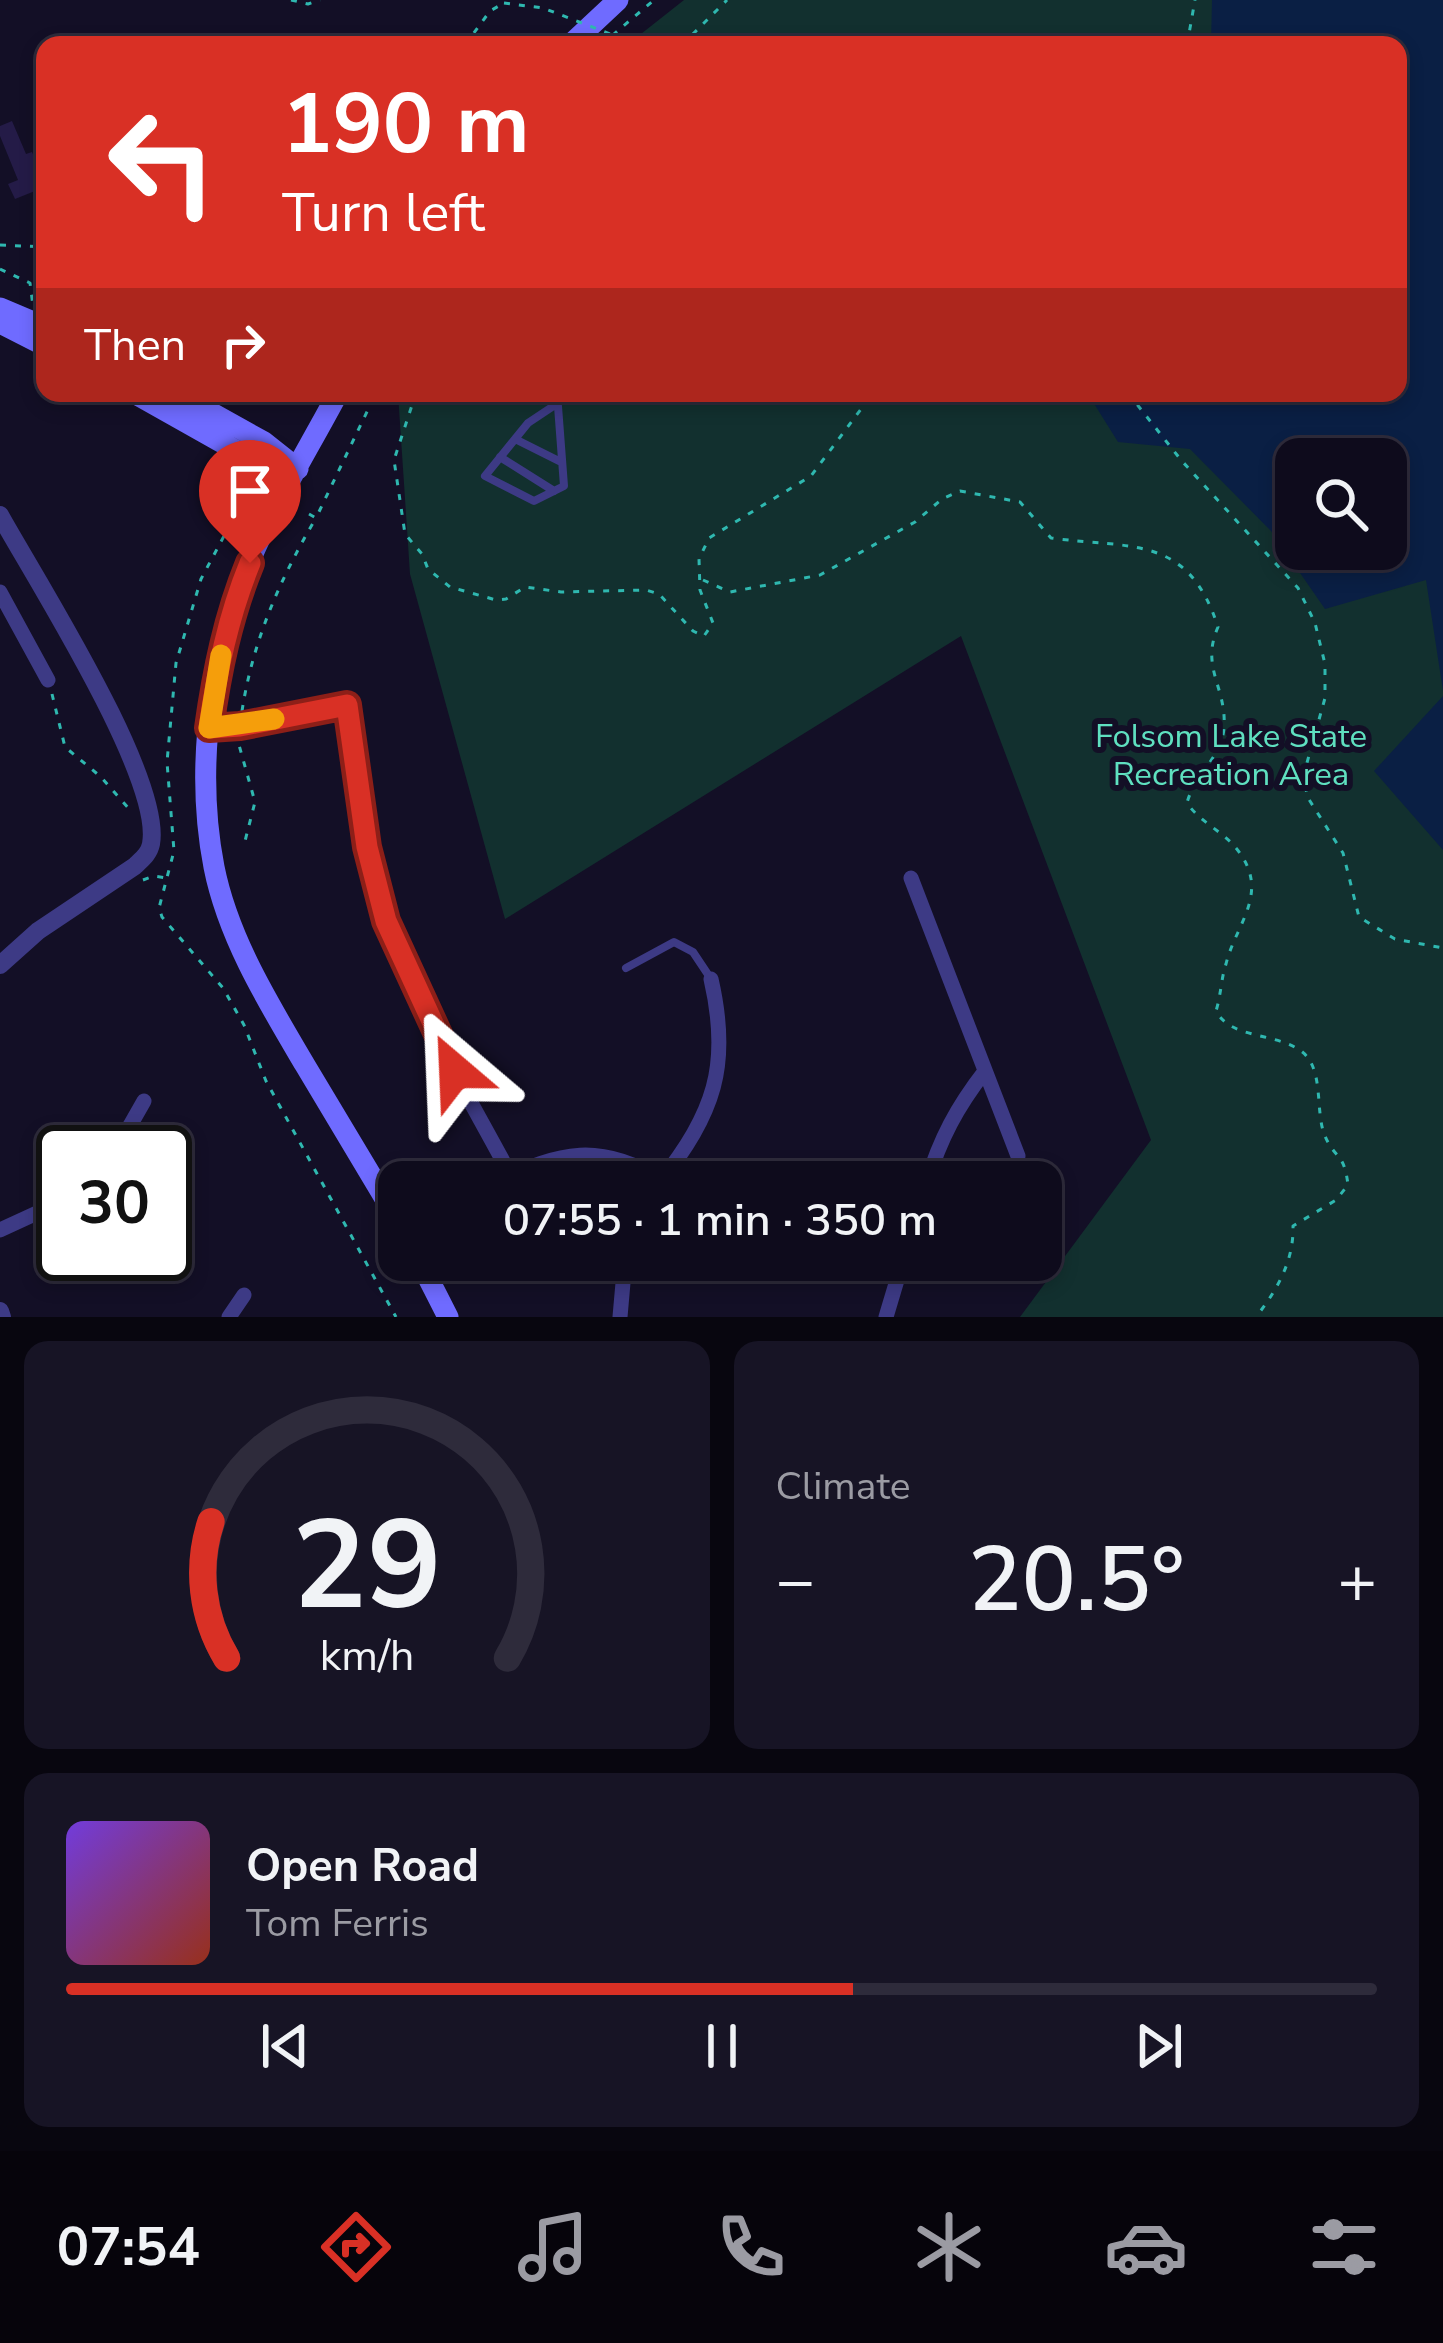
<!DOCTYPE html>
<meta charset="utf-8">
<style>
body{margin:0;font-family:"Nunito Sans",sans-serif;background:#171425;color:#f1f3f6;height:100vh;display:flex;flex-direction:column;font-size:45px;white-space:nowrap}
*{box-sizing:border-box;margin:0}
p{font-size:39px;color:#9b9ba3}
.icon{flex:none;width:66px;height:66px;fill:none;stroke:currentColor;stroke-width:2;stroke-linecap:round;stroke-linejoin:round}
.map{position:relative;height:1317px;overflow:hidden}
.side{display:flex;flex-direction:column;gap:24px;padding:24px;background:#08060f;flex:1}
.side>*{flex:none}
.hud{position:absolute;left:36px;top:36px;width:1371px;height:366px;border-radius:24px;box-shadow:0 6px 18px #0003,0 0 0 3px #2e2b3b;background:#d93025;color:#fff;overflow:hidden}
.controls{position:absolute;left:1275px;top:438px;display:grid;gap:24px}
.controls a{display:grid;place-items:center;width:132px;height:132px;border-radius:24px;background:#0e0b1c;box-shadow:0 6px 18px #0003,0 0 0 3px #2e2b3b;font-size:60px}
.speed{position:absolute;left:36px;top:1125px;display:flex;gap:24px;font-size:60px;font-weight:700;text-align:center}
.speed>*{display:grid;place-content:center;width:156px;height:156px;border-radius:50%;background:#0e0b1c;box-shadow:0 6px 18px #0003,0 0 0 3px #2e2b3b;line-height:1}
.speed .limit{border:6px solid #111;border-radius:18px;background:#fff;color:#111}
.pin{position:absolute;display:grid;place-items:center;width:102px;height:102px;color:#fff;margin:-123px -51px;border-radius:50% 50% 50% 0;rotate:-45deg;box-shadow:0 0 12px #0007}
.pin .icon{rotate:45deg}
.me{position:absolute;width:132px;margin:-66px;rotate:334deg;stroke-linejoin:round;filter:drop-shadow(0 0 9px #0008)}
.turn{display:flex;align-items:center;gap:42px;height:252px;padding:0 48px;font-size:54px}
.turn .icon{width:156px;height:156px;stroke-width:2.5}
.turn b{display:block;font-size:84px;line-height:102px}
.then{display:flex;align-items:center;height:114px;padding:0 48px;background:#0003;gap:24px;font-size:45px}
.big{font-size:90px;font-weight:600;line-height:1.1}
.side .card{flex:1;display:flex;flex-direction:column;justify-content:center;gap:18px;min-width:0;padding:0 42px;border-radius:24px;background:#171425}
.side .dial{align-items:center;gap:0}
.dial svg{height:312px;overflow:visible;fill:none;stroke:#2e2b3b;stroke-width:7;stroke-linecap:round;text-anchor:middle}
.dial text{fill:#f1f3f6;stroke:none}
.song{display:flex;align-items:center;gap:36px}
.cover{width:144px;height:144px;border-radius:18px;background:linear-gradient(135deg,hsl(260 70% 55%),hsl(10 70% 35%))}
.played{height:12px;border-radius:6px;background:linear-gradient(90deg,#d93025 60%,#2e2b3b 60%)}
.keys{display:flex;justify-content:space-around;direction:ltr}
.heat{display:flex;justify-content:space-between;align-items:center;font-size:66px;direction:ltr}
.side .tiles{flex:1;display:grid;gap:24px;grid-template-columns:1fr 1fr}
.card:last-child{grid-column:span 2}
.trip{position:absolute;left:378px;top:1161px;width:684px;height:120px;border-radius:24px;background:#0e0b1c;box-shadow:0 6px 18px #0003,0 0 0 3px #2e2b3b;font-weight:600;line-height:120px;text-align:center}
.tab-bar{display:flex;height:192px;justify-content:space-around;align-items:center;background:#06040b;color:#9b9ba3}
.tab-bar .icon{width:84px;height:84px}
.tab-bar .on{color:#d93025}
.tab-bar b{font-size:54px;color:#f1f3f6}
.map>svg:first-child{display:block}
</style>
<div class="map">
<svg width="1443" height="1317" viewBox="0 0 1443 1317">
<rect width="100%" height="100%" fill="#130f26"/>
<!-- green -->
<path fill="#12302f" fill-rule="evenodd" d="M684,0h759v1317h-423l131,-177 -190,-504 -456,283 -95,-345 -12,-181h1000v-348h-771zM1296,459h90v90h-90z"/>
<!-- water -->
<path fill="#0a1f44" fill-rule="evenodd" d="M1212,0h231v691l-17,-111 -101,29 -54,-78 -81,-82 -72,-7 -30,-48 -111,1v-2h421v-348h-187zM1296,459h90v90h-90z
M1443,696v154l-69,-79z"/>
<!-- building -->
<path fill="#241b47" d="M12,121l14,33 6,-2 7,17 6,-2v20l-30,12 -7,-15 10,-4 -18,-44v-10z"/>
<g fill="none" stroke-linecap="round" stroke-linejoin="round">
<!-- path -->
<path stroke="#2fb8b0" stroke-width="3" stroke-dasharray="6 9" stroke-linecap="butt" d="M291,0l17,4 12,-4
M465,45l25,-34 14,-8
M601,45l53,-45
M682,45l45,-45
M1187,45l8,-45
M0,245l45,2
M0,269l30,14 3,23
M416,393l-22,67 11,74 17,20 6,15 22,18 46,13 10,-1 19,-12 36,5 85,-2 13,4 34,37 11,5 9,-13 -13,-33 -1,-31 10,-21 102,-62 62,-83
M1128,393l53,67 117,128 17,35 10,41v34l-22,79 5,21 35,55 16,64 36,22 48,9
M246,482l1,11 -46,86 -25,84 -9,99 7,89 -15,57 3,9 61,71 21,37 22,56 130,236
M309,514l7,4 60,-125
M703,580l27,12 90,-17 95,-53 27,-23 18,-8 60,11 31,36c81,11 137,-4 167,89 -18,41 9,60 6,101 -2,29 -30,47 -37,75 12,18 35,28 49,45 36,44 0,75 -10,116 -5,15 -5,31 -10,47 14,27 57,22 82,38 28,16 16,62 27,87 10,24 19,15 23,49l-12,15 -43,26c1,35 -16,64 -37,91
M52,694l13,53 36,30 30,34
M242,711c11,-71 38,-132 74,-193
M240,732l-1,13 16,57 -11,43
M143,880l11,-4 13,2"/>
<!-- service -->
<path stroke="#3d3a85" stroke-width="8" d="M555,405l-27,18 -43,53 49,25 30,-15 -7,-93
M515,439l46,23
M500,457l54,34
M211,728l136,-23
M626,968l48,-26 19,10 18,27"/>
<!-- minor -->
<path stroke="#3d3a85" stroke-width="15" d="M0,592l48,88
M347,705c13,61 13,124 29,184 27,101 86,195 135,287
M911,878l107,278
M115,1152l29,-51
M498,1182c62,-31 102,-40 164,-2
M660,1182c54,-69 71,-116 51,-203
M927,1182c13,-43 30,-75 58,-111
M0,1230l63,-29
M229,1317l15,-22
M620,1317l5,-57
M886,1317l17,-57"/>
<!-- tertiary -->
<path stroke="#3d3a85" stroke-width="18" d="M0,515c36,65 163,263 151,329 -2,10 -9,15 -16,22l-97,65 -38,34
M0,1311l2,6"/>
<!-- secondary -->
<path stroke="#6f6bff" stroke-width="21" d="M570,45l48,-45
M0,308l45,19
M0,323l45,23
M134,393l119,67 45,9
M176,393l88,49 29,23
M338,393c-35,66 -78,133 -102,204 -29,84 -39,183 -22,270 14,71 55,137 91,198 32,53 63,105 94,157
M419,1260l29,57"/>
<!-- path-bridge -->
<path stroke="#2fb8b0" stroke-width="3" stroke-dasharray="6 9" stroke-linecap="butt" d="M504,3l39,5 96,37"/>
</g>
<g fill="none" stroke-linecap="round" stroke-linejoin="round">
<!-- route casing -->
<g stroke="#8d1f18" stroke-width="30">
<path id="route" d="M250,563c-22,54 -33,108 -41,165l31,-2 107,-21 20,142 19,74 69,150"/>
</g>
<!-- route -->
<use href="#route" stroke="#d93025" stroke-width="21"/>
<!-- slow -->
<path stroke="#f59e0b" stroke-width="21" d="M221,655l-12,73 65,-9"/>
</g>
<g text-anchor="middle" stroke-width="12" stroke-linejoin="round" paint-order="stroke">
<!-- park labels -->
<g font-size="33" fill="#5fe0c0" stroke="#130f26">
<text x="1231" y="747">Folsom Lake State<tspan x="1231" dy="38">Recreation Area</tspan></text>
</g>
</g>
</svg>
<div class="controls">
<a><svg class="icon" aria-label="search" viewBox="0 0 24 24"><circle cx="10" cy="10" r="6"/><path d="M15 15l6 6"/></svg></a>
</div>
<div class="speed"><div class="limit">30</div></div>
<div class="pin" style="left:250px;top:563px;background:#d93025"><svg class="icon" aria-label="arrive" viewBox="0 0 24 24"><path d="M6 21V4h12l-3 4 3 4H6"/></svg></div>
<svg class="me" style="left:455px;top:1071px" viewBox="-20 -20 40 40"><path d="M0-17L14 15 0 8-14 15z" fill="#d93025" stroke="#fff" stroke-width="4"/></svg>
<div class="trip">07:55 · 1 min · 350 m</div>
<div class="hud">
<div class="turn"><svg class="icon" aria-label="left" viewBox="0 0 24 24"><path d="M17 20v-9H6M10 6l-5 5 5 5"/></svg><div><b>190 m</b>Turn left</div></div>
<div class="then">Then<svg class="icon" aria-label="right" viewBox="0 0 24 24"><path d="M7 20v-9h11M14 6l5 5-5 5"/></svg></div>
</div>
</div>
<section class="side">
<div class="tiles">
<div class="card dial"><svg viewBox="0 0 100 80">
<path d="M14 69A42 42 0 1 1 86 69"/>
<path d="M14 69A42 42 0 0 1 10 34" stroke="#d93025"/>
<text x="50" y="56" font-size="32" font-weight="700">29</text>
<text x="50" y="72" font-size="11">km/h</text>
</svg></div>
<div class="card"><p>Climate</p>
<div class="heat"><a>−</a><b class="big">20.5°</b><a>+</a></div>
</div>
<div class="card">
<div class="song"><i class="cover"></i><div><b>Open Road</b><p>Tom Ferris</p></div></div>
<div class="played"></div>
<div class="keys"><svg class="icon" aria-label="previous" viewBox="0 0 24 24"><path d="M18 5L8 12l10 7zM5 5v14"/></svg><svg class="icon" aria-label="pause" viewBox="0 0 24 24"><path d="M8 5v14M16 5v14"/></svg><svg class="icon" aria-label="next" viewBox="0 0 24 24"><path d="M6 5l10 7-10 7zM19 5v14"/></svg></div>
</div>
</div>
</section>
<nav class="tab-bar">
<b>07:54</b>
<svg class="icon on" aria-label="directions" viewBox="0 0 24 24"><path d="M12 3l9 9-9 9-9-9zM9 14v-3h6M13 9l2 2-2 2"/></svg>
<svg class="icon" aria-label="music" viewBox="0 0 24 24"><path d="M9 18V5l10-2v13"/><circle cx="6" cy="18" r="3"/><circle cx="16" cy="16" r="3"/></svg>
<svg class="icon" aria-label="phone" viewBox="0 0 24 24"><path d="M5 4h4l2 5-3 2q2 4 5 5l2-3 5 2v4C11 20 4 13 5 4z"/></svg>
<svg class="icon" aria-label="climate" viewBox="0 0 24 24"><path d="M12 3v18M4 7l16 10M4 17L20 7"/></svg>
<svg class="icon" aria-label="car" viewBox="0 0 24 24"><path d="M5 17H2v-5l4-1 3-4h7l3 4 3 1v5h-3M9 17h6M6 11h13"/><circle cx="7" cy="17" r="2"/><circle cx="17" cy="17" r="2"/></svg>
<svg class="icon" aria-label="filters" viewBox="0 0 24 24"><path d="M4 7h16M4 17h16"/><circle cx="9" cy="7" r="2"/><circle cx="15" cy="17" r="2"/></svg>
</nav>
